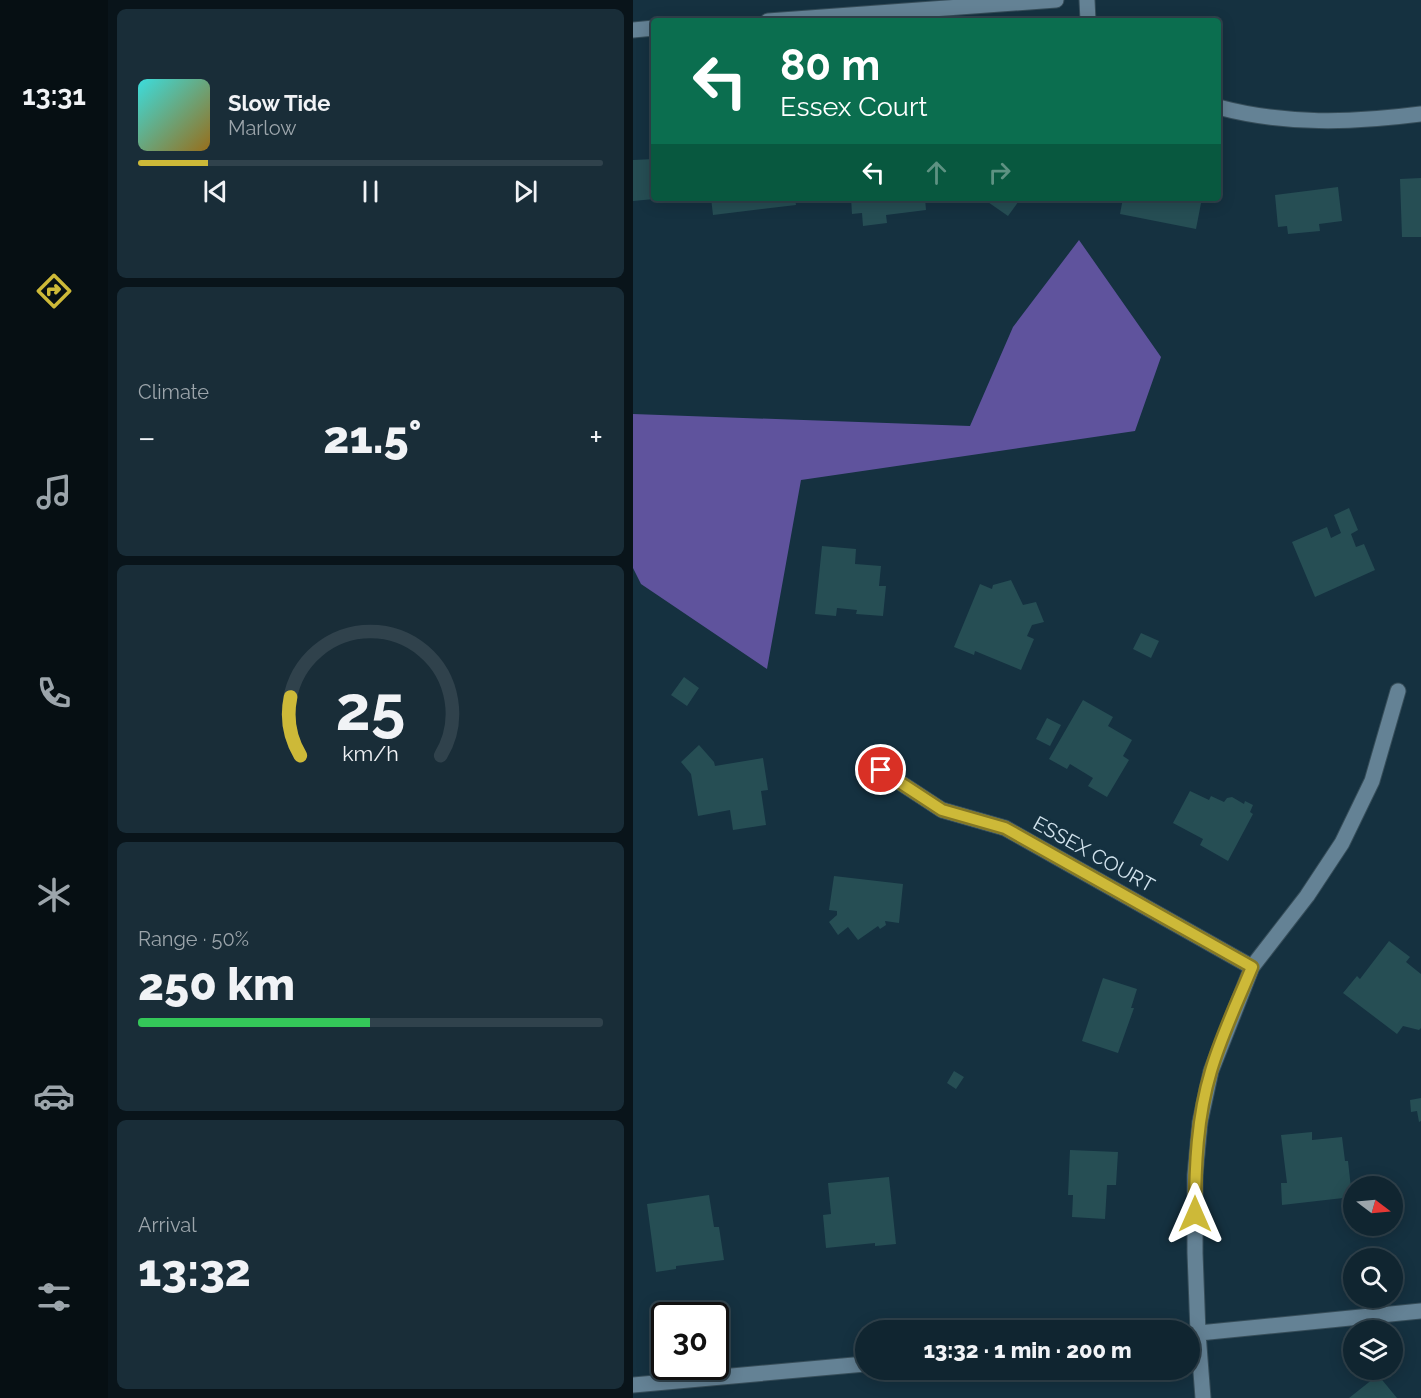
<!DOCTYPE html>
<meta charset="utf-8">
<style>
body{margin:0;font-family:Raleway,sans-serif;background:#192d38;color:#f1f3f6;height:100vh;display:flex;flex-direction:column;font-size:22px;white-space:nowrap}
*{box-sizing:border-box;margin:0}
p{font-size:20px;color:#9ca5ab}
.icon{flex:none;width:33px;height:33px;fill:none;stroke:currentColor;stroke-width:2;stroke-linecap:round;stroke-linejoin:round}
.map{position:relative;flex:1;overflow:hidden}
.sheet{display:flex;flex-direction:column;gap:9px;padding:9px;background:#09141a;width:525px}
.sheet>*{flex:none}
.guide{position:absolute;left:18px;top:18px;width:570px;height:183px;border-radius:6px;box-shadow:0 3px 15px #0003,0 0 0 2px #30424c;background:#0b6e4f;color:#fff;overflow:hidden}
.needle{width:39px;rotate:106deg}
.tools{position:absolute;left:710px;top:1176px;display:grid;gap:12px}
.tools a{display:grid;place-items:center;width:60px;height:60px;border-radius:50%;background:#102530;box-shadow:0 3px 15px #0003,0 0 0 2px #30424c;font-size:30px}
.speed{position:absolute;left:18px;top:1302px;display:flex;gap:12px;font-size:30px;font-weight:700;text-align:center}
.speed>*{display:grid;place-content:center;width:78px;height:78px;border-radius:50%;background:#102530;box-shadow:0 3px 15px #0003,0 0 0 2px #30424c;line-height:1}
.speed .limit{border:3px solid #111;border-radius:9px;background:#fff;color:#111}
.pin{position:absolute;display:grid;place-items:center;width:51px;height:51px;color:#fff;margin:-26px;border:3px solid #fff;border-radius:50%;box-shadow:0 2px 6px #0007}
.me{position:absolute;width:66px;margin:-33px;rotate:0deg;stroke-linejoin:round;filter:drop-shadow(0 0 4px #0008)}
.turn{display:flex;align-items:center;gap:21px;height:126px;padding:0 30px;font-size:27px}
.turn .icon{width:78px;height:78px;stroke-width:2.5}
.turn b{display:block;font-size:42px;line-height:51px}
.lanes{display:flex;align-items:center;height:57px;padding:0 30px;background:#0003;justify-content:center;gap:30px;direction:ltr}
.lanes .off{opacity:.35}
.big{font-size:45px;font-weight:800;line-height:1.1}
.sheet .widget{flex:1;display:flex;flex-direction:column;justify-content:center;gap:9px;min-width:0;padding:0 21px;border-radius:9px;background:#192d38}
.sheet .dial{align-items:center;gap:0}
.dial svg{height:156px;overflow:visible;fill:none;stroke:#30424c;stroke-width:7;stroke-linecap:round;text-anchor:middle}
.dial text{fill:#f1f3f6;stroke:none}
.song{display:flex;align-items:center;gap:18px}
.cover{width:72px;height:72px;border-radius:9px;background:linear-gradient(135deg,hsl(180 70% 55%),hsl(40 70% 35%))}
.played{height:6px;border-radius:3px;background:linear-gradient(90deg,#cdb938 15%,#30424c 15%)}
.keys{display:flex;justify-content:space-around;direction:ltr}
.heat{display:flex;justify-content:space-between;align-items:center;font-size:33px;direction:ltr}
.charge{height:9px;border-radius:4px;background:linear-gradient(90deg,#34c759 50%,#30424c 0)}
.trip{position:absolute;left:222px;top:1320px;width:345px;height:60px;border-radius:30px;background:#102530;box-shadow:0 3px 15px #0003,0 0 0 2px #30424c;font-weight:800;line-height:60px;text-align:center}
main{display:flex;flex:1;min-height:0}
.dock{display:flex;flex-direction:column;width:108px;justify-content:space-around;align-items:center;background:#060f13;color:#9ca5ab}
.dock .icon{width:42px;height:42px}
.dock .current{color:#cdb938}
.dock b{font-size:27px;color:#f1f3f6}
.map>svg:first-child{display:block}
</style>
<main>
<nav class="dock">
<b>13:31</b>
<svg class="icon current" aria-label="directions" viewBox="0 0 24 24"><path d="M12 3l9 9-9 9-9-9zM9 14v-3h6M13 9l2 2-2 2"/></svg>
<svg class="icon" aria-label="music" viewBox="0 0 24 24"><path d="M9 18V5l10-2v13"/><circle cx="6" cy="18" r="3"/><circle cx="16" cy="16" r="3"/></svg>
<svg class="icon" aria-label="phone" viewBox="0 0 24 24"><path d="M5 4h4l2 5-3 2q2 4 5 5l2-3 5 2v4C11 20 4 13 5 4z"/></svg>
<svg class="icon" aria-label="climate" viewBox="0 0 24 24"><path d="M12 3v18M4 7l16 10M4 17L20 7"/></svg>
<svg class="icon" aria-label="car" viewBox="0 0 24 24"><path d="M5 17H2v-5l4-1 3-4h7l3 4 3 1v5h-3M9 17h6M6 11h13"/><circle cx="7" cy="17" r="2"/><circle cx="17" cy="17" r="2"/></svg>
<svg class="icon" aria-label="filters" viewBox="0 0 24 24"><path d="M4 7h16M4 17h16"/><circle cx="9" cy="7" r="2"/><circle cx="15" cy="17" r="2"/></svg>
</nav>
<section class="sheet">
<div class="widget">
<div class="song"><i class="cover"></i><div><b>Slow Tide</b><p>Marlow</p></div></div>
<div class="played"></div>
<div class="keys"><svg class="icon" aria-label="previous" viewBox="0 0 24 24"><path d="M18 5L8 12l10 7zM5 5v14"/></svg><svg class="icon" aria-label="pause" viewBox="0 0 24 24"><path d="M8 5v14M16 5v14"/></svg><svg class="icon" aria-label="next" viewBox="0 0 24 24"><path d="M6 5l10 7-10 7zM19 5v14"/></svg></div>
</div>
<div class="widget"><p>Climate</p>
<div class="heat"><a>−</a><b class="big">21.5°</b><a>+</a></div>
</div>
<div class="widget dial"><svg viewBox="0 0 100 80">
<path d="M14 69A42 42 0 1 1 86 69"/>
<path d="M14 69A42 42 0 0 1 9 39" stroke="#cdb938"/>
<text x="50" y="56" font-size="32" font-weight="700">25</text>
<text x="50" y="72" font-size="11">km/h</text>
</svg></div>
<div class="widget"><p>Range · 50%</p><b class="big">250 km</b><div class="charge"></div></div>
<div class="widget"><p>Arrival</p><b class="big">13:32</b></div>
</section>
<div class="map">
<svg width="788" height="1398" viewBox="0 0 788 1398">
<rect width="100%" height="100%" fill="#153140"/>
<!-- forest -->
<path fill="#5f539d" d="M446,240l82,117 -26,74 -334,49 -34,189 -126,-85 -8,-16v-154l337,12 43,-99z"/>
<!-- building -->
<path fill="#264e54" d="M21,159v40l-21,2v-41z
M788,178v59h-19l-2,-58z
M705,187l4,34 -23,3 1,7 -32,3 -1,-8 -9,1 -3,-32z
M78,198h84l1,7 -83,10z
M218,198h74l1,12 -40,5 1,8 -24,3 -1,-13 -10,1z
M353,198h35l-13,18 -23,-16z
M490,198h79l-6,31 -76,-15z
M716,508l9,22 -7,4 5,13 8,-3 11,26 -60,27 -23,-55 35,-15 4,11 10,-5 -7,-18z
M189,546l34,3 -1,15 26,2 -2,20h7l-3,30 -27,-2 1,-4 -20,-2 -1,8 -21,-2z
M378,580l12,25 13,-3 8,20 -12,3 -5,11 7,3 -13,31 -46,-19 -1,4 -20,-8 26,-63 12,5 1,-4z
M508,633l18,8 -8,17 -18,-9z
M51,677l15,11 -12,18 -16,-11z
M450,700l30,17 -5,9 24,14 -9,16 6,4 -22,37 -19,-11 5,-8 -23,-14 -3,5 -18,-10z
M414,718l14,7 -11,21 -14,-7z
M66,745l15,17 1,4 48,-8 5,32 -7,1 5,34 -33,5 -3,-20 -32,6 -7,-42 -10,-12z
M557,791l19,9 2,-4 13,6 3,-4 5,-1 12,7 1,-3 8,4 -3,7 3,2 -25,47 -28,-16 3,-6 -30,-16z
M201,876l69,8 -4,39 -14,-2 1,4 -6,4 -2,-3 -20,14 -10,-13 -10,8 -9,-13 8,-7v-4l-8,-1z
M756,941l21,16 -4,5 15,12v54l-2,2 -16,-4 -6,8 -54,-41 14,-17 3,3z
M470,978l34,11 -6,19h3l-16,45 -36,-12z
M321,1071l10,6 -8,12 -9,-6z
M788,1098v23l-2,1 -2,-11 -6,1 -1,-12z
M679,1132v8l30,-3 3,24h3l4,36 -70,8 -1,-22h6l-6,-48z
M437,1150l48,2 -2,33h-9l-2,34 -33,-2 1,-22h-5z
M256,1177l7,67 -21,2v-3l-49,5 -3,-33 8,-1 -3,-31z
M76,1195l5,32h5l5,33 -48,6v3l-20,3 -9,-68z
M745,1375l19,23h-48z"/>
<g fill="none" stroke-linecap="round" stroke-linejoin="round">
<!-- minor casing -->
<g stroke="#364d59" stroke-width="17">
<path id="minor" d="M454,0l1,21
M135,21l288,-21
M0,30l21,-2
M585,107c67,18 134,16 203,7
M248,770l61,40 63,18 247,139
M556,1334l232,-23
M0,1385l232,-21
M570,1398l-5,-65 -3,-80v-78l5,-53 11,-51 41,-104 55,-71 35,-53 30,-62 26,-90"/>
</g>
<!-- minor -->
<use href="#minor" stroke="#648295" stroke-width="15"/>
</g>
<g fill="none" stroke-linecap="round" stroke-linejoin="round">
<!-- route casing -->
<g stroke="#857824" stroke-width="15">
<path id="route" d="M248,770l61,40 63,18 247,139c-14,34 -31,69 -41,104 -14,46 -16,96 -16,143"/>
</g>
<!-- route -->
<use href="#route" stroke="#cdb938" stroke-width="10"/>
</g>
<g text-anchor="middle" stroke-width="6" stroke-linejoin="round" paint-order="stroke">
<!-- street labels -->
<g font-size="20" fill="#d1e2ec" stroke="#153140">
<text transform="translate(461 854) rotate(29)" y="7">ESSEX COURT</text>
</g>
</g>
</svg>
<div class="tools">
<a><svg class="needle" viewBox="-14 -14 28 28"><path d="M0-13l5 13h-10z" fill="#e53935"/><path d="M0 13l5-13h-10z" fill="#9ca5ab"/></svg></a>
<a><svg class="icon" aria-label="search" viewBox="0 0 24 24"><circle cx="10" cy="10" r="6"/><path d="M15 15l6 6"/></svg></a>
<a><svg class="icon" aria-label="layers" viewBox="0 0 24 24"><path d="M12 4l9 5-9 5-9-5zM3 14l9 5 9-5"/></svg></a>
</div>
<div class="speed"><div class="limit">30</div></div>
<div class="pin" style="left:248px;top:770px;background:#d93025"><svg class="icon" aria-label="arrive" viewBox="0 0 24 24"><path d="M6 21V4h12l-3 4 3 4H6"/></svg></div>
<svg class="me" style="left:562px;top:1214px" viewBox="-20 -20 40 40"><path d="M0-17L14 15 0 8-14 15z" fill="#cdb938" stroke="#fff" stroke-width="4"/></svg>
<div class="trip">13:32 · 1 min · 200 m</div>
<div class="guide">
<div class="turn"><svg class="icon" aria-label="left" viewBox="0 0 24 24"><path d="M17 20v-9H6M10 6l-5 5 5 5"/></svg><div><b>80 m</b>Essex Court</div></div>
<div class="lanes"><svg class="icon" aria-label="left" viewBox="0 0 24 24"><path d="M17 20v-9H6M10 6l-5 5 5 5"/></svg><svg class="icon off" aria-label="ahead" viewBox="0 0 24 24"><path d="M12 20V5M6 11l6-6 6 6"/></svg><svg class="icon off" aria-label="right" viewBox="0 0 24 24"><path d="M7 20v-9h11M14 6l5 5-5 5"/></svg></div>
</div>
</div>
</main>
